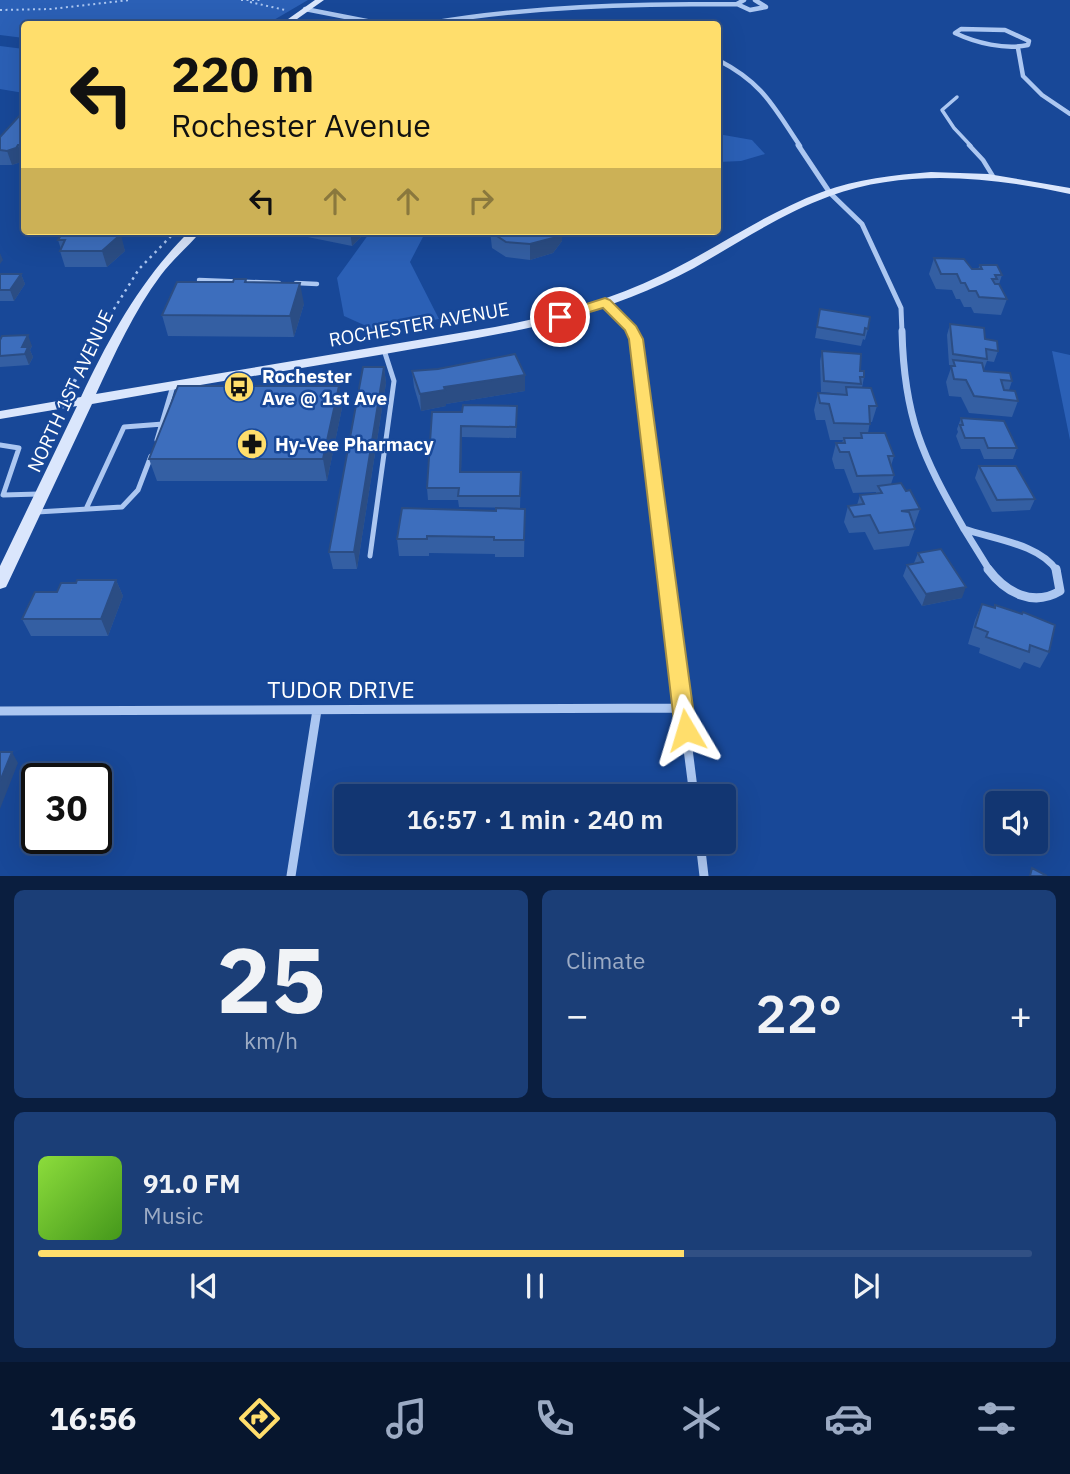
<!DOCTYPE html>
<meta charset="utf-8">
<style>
body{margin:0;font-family:"IBM Plex Sans",sans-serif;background:#1b3e77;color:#f1f3f6;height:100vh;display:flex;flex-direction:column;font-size:26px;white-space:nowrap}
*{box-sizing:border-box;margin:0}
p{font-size:23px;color:#9cabc4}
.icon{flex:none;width:38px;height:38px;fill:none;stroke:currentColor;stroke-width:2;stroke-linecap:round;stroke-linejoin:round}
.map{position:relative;height:876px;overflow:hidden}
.panel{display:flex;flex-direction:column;gap:14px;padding:14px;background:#0a1e3f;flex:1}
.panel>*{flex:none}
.hud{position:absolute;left:21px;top:21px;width:700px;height:214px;border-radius:7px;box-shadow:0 7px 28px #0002,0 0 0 2px #315084;background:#ffde6c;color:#111;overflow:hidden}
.buttons{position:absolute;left:985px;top:791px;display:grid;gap:14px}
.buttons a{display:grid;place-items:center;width:63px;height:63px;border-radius:7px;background:#123672;box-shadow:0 7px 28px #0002,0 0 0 2px #315084;font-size:35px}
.speed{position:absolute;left:21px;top:763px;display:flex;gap:14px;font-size:35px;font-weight:700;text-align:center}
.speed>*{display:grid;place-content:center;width:91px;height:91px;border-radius:50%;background:#123672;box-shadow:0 7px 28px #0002,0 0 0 2px #315084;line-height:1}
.speed .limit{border:4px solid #111;border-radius:10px;background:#fff;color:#111}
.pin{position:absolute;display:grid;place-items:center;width:60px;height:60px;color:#fff;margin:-30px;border:4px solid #fff;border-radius:50%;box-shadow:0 2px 7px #0007}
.me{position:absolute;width:77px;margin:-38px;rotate:353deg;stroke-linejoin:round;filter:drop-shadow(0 0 5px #0008)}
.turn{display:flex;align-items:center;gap:24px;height:147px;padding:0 35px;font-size:32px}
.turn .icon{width:91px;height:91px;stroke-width:2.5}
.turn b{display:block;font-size:49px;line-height:60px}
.lanes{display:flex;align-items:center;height:66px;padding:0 35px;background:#0003;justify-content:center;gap:35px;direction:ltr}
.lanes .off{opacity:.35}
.big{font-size:52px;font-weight:600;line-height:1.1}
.panel .card{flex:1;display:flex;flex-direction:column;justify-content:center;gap:10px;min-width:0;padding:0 24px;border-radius:10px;background:#1b3e77}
.panel .dial{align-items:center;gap:0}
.dial b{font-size:91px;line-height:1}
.song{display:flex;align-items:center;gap:21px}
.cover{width:84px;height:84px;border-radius:10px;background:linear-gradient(135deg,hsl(90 70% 55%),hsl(100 70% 35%))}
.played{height:7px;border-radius:4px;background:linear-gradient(90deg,#ffde6c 65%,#315084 65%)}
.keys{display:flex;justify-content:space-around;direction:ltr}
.heat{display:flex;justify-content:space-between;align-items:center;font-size:38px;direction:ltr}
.panel .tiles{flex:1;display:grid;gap:14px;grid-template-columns:1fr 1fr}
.card:last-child{grid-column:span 2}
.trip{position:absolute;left:334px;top:784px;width:402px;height:70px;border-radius:7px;background:#123672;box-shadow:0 7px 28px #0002,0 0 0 2px #315084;font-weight:600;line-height:70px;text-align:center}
.tabs{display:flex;height:112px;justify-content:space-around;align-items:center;background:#07162e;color:#9cabc4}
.tabs .icon{width:49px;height:49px}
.tabs .selected{color:#ffde6c}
.tabs b{font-size:32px;color:#f1f3f6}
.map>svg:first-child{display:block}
</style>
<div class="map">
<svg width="1070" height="876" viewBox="0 0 1070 876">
<rect width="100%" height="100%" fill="#184898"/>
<!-- green -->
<path fill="#2b60b6" d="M0,0h308l-41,24h-243v14l-24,-3z
M0,46l24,3v44l-24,-4z
M718,134l34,6 13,14 -24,7 -23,1z
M371,231h51l2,4 -14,27 29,57 -66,10 -29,-13 -7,-38z
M1052,351l18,4v85z"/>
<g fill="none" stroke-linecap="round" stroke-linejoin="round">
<!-- path-far2 -->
<path stroke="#acc7f1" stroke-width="2" stroke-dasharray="2 3.5" stroke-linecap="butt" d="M241,0h22
M250,2l35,8
M0,10l51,-1 79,-9"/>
<!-- path-far1 -->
<path stroke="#acc7f1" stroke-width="2.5" stroke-dasharray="2.5 4.5" stroke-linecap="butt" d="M99,333l40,-64 33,-34"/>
<!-- path -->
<path stroke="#acc7f1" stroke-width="3.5" stroke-dasharray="3.5 5" stroke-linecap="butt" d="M70,390l30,-59"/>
<!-- service-far2 -->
<path stroke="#acc7f1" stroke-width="3.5" d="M957,97l-15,13 12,18 17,18"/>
<!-- service-far1 -->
<path stroke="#acc7f1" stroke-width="4.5" d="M969,145l14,15 11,18
M199,280l80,3
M296,283l21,1"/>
<!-- service -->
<path stroke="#acc7f1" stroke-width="5" d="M157,440l16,-54
M0,445l19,3 -16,47 36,-1
M86,509l38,-82 39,-3
M37,512l85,-5 16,-17 13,-34
M370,556l24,-175 -10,-31"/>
<!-- minor-far3 -->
<path stroke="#acc7f1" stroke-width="4.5" d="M744,0l-7,4 13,6 16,-3 -11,-7
M305,9l77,15
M425,24c103,-18 207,-20 312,-20
M961,29l44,1 24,11 -1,4c-23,5 -52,-2 -73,-12z
M1018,48l5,28 19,19 28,19
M718,60c45,23 55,46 82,86"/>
<!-- minor-far2 -->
<path stroke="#acc7f1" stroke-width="5" d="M798,145l32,48 32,31 39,84 1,25
M605,303l28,30"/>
<!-- minor-far1 -->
<path stroke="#acc7f1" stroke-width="7" d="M632,331l4,8 29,232
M902,331c2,86 20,125 62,198
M964,529c29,10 76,15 93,42
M964,529l26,42"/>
<!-- minor -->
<path stroke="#acc7f1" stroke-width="9" d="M665,569l29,227
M988,569c18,24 45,38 72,22l-4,-22
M0,711l683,-3
M700,842l4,34
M291,876l26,-166"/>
<!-- secondary -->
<path fill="#dae6fc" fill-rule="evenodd" d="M315,0h9l-34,24h-9z
M931,172l57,2 82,14v6c-78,-17 -163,-26 -240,2 -49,18 -92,47 -136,72 -41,22 -84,38 -128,51 -61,16 -125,25 -187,36 -96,16 -192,32 -287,49l-84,179 -2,4 -6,2v-23l77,-160 -77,13v-8l81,-14c29,-61 60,-118 109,-166h11c-12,15 -28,28 -40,44 -27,36 -46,78 -65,119l399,-67c57,-11 114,-26 167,-52 54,-26 103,-62 160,-83 35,-13 72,-17 109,-20z"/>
</g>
<!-- wall -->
<path fill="#345fa3" d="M24,114v45l-3,3 -9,3h-12v-28z
M278,231h89l-15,15z
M490,231h72v10l-9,12 -23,7 -24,-3 -14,-9z
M68,235l54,5v2l3,9 -18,16h-42l-5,-16 1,-2 -3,-9z
M934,258l38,11h6l2,-4 22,10 -3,9 8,15 -6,16 -27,-2 -3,-6h-7l-4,-8h-4l-4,-9 -16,-1 -7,-15z
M0,274h21l4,10 -11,17h-14z
M246,279l1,3 57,22 -10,33 -126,-1 -6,-21 71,-33z
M820,309l48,20 -3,11 -2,-1 -2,7 -46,-8z
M950,324l35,15 13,12 -4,11 -7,-1 -3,8v2l28,10 -3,9 9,11 -6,16 -43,-4 -8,-16 -12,-1 -3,-14 6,-17h-3l-2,-30z
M0,340l32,6 -2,4 3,7 -4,8 -29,2z
M822,351l38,20 4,6 -2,11 15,18 -5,16h-2l-2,11 26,23 -3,10 3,9 -3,9 15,7 14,18 -6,17 1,3 -6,17 -35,4 -9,-18 -16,1 -5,-11 4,-16 9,-1 3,-10 16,-1v-2l-23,1 -9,-24h-9l-3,-10 4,-16h6l1,-3h-13l-5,-20h-9l-2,-10 4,-17 26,1 -23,-2 -1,-31z
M384,367l2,16 -29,186h-24l-4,-17z
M412,371l113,20 -79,13v2l-25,5 -7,-24z
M339,386l3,22 -15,73h-170l-8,-22z
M517,406l-1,32 -54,-1 -1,35h60l-1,36 -61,-1 -1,-7h-30l-1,-12 35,-76z
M961,418l56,30 -4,11h-29l-4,-10h-19l-5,-13 2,-4 -1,-3z
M979,466l56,33 -5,11 -38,2 -17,-34z
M525,509l-1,48h-29v-3l-66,-1v3h-30l-2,-17 99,-28z
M918,553l44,45 -40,8 -19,-30 4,-11 7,-2z
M116,580l7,16 -15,40h-77l-9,-17 35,-27 19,-9z
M982,604l12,4 1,-3 54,47 -9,16 -16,-6 -4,7 -41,-16 1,-5 -12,-4 7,-24z"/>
<!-- shaded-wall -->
<path fill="#2b4d84" d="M18,145l5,14 -2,3 -9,3 -5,-14z
M116,231h4l5,20 -18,16 -5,-16 12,-16z
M350,231h17l-15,15z
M558,231h4v10l-9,12 -23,7v-16z
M0,253l3,7 -3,4z
M21,274l4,10 -11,17 -4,-11z
M300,283l4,21 -10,33 -4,-21z
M28,335l4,11 -2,4 3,7 -4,8 -7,-18z
M384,367l2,16 -29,186 -3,-17z
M525,375v16l-79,13v2l-25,5 -1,-17 24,-7z
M339,386l3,22 -15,73 -4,-22z
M461,426l1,11 -1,46 -1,-11z
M116,580l7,16 -15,40 -7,-17z
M966,587l-4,11 -40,8 4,-12z
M12,752l6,11 -18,46v-28z"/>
<!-- building -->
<path fill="#3d6ebd" stroke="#2b4d84" stroke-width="2" d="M21,114h3v31h-6l-2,3 -9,3 -7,-1v-13z
M71,231h45l-2,4h6l-18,16h-42l5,-11h-7l3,-5h7z
M491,231h67l-5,7 -23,6 -24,-2 -15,-10z
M934,258l30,1 8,10h10l-2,-4h17l5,10h-7l2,4h-5l3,5h4l8,15 -28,-2 -3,-6h-7l-4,-8h-4l-4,-9h-16z
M0,274h21l-11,16h-10z
M234,279h12l-1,3 55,1 -10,33 -128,-1 15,-33h56z
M820,309l50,8 -2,12 -3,-1 -1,7 -47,-8z
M950,324l34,4 1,11 12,2 1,10 -12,-2 1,10 -34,-5z
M28,335l-6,12h6l-3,7 -25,2v-16l2,-4z
M822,351l39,3 -1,17h4v6h-4l1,7 -37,-3z
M515,354l10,21 -81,12 1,3 -25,4 -8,-23 26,-2z
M953,360l29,3 2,8 26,2 2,8 -11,-1 3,10 11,1 3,10 -44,-5 -8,-16 -12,-1 -3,-13h4z
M363,367h21l-30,185h-25z
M178,386h161l-16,73h-174z
M846,387l25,1 6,18h-8l1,18 -36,-1 -5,-19 -9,-1 -2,-10 29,2z
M463,405l54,1 -1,21 -55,-1 -1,46h61l-1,24h-62l1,-8h-32l5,-76h30z
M961,418l43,3 13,27h-29l-4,-10h-19l-5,-13h3z
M861,433h24l9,23h-6l6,19 -37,1 -8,-24h-9l-4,-9h9l-1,-5h18z
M979,466h37l19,33 -38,1z
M901,483l5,8 4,-1 10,19 -19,2 8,1 6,17 -36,4 -9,-18 -16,2 -6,-11 16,-2 -4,-9 22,-2 -4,-7z
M402,508l94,3v-3l29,1 -1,31h-30v-3l-67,-1v3h-30z
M941,549l25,38 -40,7 -19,-29 16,-3 -5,-9z
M77,580h39l-15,39h-79l13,-27h22l4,-9h15z
M982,604l13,4v-3l27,9 1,-2 32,13 -6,27 -19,-7 -1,7 -43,-15 2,-5 -13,-5z
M0,752h12l-12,29z
M1032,868l15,8h-17z"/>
<!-- route -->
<path fill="#ffde6c" stroke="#a69046" stroke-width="2" d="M605,298l5,2 26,26 7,13 53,391 -3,6 -7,3 -8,-3 -3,-6 -46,-391 -4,-9 -22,-22 -43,13 -7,-4 2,-3z"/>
<!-- icons -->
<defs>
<g id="bus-disc" transform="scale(1.575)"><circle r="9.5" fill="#ffde6c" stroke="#184898"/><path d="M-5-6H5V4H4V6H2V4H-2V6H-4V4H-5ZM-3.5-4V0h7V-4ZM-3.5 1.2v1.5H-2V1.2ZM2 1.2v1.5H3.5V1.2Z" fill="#111"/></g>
<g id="pharmacy-disc" transform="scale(1.575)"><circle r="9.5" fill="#ffde6c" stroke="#184898"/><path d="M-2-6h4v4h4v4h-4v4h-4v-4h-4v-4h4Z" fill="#111"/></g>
</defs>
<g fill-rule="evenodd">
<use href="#bus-disc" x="239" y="387"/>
<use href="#pharmacy-disc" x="252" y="444"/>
</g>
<g text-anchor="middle" stroke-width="5" stroke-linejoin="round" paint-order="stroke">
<!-- street labels -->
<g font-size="19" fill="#fff" stroke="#184898">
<text transform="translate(419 324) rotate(-10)" y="7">ROCHESTER AVENUE</text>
<text transform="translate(70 391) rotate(-65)" y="7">NORTH 1ST AVENUE</text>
</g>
<!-- poi labels -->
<g font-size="19" font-weight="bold" fill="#fff" stroke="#184898" text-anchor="start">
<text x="262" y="383">Rochester<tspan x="262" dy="22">Ave @ 1st Ave</tspan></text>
<text x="275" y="451">Hy-Vee Pharmacy</text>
</g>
<!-- near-street labels -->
<g font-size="23" fill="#fff" stroke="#184898">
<text x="341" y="698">TUDOR DRIVE</text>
</g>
</g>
</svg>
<div class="buttons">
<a><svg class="icon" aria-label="sound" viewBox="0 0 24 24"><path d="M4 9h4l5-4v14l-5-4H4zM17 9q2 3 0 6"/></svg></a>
</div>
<div class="speed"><div class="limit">30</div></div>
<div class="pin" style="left:560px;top:317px;background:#d93025"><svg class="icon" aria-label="arrive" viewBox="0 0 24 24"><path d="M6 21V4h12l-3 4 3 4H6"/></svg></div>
<svg class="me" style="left:686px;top:730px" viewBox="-20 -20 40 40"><path d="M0-17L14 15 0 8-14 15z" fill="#ffde6c" stroke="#fff" stroke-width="4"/></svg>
<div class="trip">16:57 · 1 min · 240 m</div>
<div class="hud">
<div class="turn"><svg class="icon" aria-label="left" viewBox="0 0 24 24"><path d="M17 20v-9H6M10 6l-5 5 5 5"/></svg><div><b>220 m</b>Rochester Avenue</div></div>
<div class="lanes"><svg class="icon" aria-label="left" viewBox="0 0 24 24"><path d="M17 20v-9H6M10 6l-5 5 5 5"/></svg><svg class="icon off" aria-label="ahead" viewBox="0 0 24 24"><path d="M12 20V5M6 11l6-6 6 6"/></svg><svg class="icon off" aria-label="ahead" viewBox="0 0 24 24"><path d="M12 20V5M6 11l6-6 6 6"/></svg><svg class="icon off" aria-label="right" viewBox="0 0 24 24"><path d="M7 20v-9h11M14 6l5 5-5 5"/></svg></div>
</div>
</div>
<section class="panel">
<div class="tiles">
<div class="card dial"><b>25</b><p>km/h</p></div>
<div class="card"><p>Climate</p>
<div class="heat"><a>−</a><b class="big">22°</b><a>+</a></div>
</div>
<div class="card">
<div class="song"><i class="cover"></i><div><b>91.0 FM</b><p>Music</p></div></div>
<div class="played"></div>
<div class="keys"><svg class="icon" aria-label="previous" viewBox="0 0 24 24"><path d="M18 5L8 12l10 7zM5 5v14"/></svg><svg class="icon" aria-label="pause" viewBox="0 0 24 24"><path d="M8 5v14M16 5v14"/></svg><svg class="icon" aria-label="next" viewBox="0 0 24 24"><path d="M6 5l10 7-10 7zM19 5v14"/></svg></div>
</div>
</div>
</section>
<nav class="tabs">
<b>16:56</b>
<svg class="icon selected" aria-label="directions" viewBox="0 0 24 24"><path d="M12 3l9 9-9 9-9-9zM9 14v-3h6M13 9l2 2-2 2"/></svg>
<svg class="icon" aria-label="music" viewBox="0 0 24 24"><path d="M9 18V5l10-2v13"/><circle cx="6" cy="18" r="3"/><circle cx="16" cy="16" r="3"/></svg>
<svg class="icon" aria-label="phone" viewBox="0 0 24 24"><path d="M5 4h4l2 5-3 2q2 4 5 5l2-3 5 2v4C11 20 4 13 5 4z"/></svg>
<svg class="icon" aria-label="climate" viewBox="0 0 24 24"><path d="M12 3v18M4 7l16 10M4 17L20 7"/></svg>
<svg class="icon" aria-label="car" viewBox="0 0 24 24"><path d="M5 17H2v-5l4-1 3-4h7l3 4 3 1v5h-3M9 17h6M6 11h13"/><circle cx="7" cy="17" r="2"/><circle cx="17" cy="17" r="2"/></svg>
<svg class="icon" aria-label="filters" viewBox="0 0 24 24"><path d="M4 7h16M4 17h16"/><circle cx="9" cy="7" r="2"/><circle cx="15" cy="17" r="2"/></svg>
</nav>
